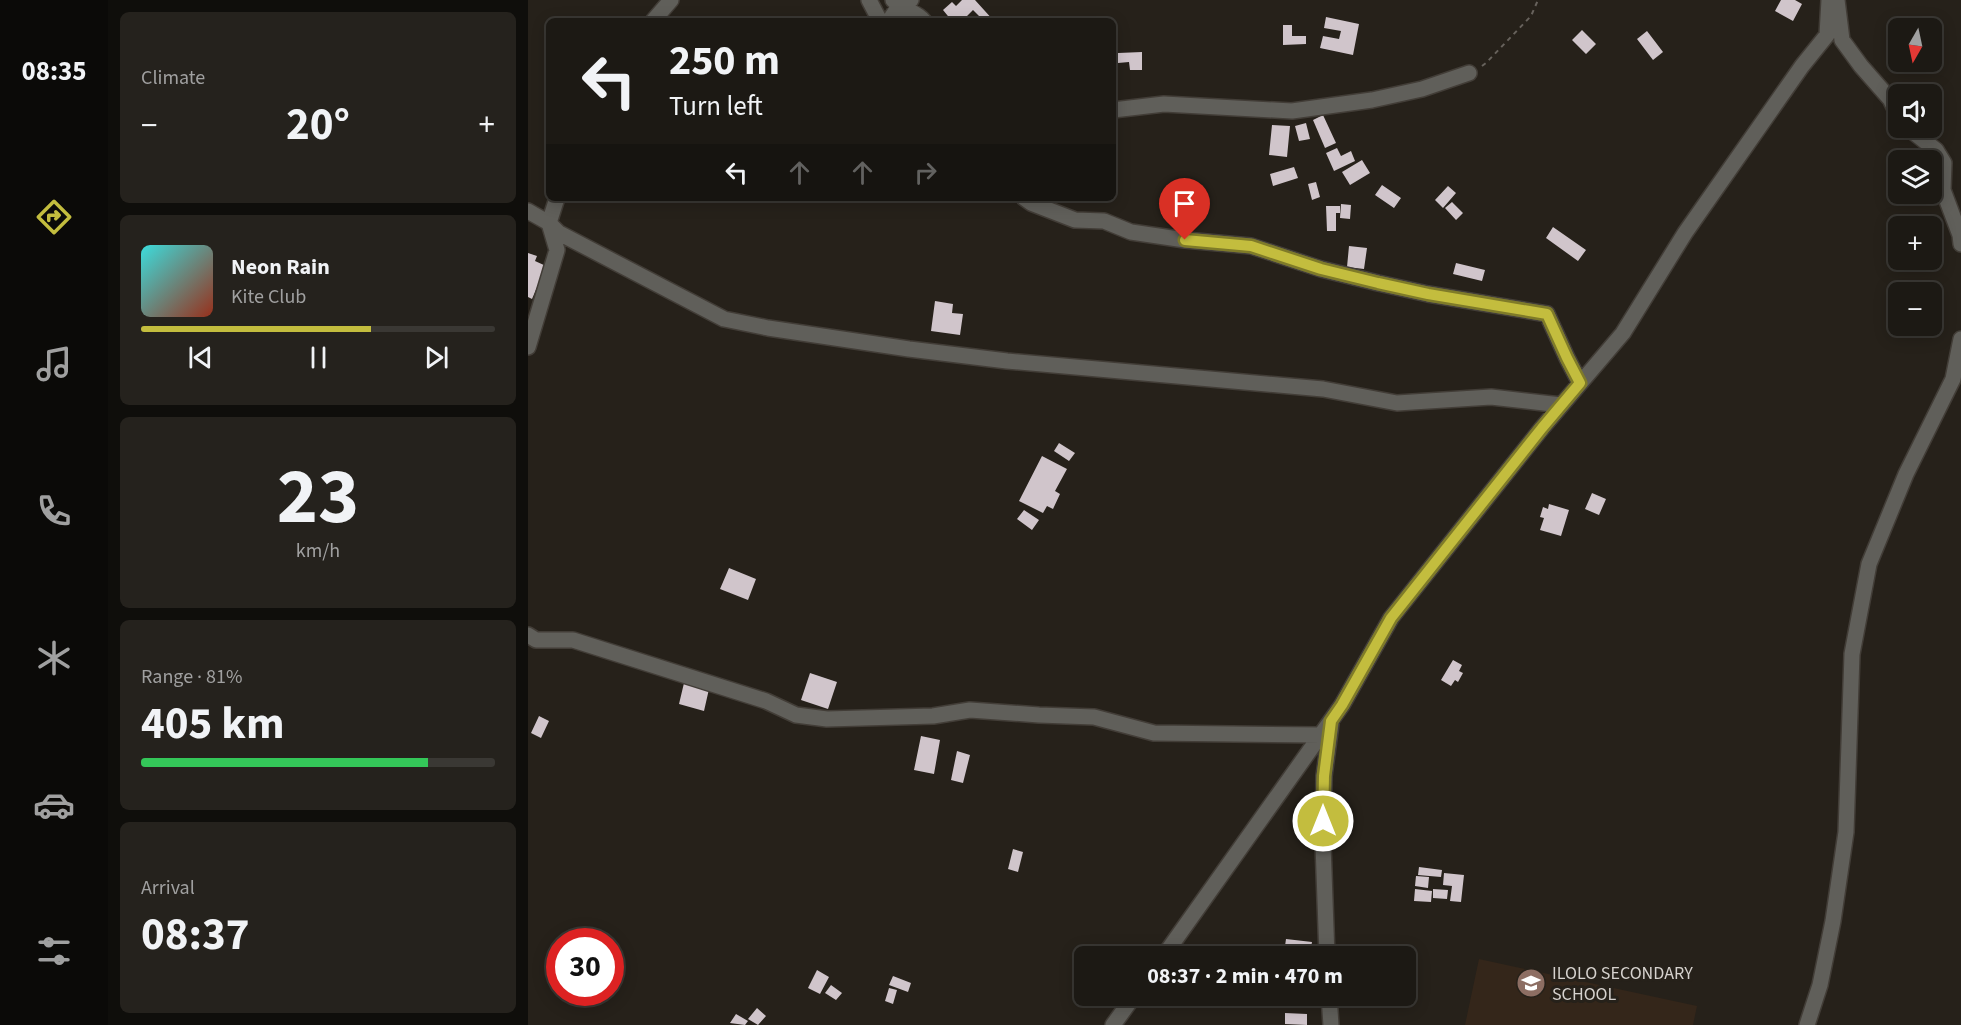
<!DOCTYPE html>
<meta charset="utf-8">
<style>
body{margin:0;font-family:"Source Sans 3",sans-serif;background:#25221d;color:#f1f3f6;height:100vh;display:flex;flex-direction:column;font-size:22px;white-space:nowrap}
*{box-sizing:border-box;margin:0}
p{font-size:20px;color:#a0a0a0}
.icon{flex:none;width:33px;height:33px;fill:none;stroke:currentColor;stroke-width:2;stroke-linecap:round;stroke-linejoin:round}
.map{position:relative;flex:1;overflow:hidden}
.side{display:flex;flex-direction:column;gap:12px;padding:12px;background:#0f0e0b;width:420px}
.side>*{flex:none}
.hud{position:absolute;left:18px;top:18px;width:570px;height:183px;border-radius:9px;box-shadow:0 3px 15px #0003,0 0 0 2px #3a3834;background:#1c1914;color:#f1f3f6;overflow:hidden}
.needle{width:39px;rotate:189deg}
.tools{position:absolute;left:1360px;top:18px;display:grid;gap:12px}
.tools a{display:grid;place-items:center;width:54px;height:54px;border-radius:9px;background:#1c1914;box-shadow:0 3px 15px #0003,0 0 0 2px #3a3834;font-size:30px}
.speed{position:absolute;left:18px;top:928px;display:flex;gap:12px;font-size:30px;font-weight:700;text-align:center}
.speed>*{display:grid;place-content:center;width:78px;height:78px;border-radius:50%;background:#1c1914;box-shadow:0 3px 15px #0003,0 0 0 2px #3a3834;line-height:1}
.speed .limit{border:9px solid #d22;background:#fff;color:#111}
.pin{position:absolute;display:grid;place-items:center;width:51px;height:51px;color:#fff;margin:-62px -26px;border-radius:50% 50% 50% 0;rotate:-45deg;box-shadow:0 0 6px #0007}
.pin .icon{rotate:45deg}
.me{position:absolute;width:66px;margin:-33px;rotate:0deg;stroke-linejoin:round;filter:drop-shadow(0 0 4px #0008)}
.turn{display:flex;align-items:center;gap:21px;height:126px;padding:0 24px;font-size:27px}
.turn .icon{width:78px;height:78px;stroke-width:2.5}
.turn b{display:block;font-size:42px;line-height:51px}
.lanes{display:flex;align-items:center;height:57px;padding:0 24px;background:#0003;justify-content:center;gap:30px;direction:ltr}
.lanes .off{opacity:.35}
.big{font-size:45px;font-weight:700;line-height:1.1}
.side .card{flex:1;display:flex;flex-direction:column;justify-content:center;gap:9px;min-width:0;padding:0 21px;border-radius:9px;background:#25221d}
.side .dial{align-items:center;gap:0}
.dial b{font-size:78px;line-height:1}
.song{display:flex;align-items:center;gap:18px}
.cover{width:72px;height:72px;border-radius:9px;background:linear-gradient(135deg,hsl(180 70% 55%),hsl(10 70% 35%))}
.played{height:6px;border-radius:3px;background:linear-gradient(90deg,#c3bd3e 65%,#3a3834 65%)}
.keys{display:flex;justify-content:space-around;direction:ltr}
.heat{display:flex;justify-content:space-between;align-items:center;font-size:33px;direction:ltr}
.charge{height:9px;border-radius:4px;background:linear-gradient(90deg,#34c759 81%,#3a3834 0)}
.trip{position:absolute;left:546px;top:946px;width:342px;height:60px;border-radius:9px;background:#1c1914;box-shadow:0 3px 15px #0003,0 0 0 2px #3a3834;font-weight:700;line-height:60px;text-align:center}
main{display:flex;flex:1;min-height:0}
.tab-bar{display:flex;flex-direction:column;width:108px;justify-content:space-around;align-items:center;background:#0b0a08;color:#a0a0a0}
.tab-bar .icon{width:42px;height:42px}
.tab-bar .selected{color:#c3bd3e}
.tab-bar b{font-size:27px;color:#f1f3f6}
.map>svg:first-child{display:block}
</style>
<main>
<nav class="tab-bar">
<b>08:35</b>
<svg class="icon selected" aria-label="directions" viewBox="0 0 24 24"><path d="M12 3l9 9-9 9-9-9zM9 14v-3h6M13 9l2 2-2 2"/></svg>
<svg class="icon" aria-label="music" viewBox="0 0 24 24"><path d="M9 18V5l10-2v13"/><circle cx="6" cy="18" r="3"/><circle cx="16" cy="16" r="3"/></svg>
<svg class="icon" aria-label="phone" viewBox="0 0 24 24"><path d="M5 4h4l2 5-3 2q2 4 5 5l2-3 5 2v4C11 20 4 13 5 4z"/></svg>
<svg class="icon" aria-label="climate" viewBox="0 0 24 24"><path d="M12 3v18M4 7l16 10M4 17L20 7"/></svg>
<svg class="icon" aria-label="car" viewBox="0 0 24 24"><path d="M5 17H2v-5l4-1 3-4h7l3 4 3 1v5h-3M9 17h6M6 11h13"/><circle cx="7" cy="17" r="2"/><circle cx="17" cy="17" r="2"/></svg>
<svg class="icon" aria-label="filters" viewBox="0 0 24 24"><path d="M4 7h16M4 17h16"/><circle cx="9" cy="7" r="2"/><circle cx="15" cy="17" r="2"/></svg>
</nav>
<section class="side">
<div class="card"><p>Climate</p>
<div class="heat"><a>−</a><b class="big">20°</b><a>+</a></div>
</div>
<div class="card">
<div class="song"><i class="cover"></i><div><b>Neon Rain</b><p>Kite Club</p></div></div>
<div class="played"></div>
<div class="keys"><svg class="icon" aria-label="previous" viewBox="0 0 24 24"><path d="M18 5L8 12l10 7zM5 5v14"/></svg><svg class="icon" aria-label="pause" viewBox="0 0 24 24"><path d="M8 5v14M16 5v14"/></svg><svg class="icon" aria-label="next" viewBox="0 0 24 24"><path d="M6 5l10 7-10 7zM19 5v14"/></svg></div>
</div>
<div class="card dial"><b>23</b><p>km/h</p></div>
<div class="card"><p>Range · 81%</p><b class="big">405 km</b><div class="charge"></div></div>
<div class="card"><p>Arrival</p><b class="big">08:37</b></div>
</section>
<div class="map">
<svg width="1433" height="1025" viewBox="0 0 1433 1025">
<rect width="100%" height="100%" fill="#26211a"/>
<!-- education -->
<path fill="#34261a" d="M951,959l218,47 -4,19h-228z"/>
<!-- building -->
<path fill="#d0c5cb" d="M434,0h13l19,21h-16l3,-3 -8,-8 -9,9 2,2h-14l-9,-11 9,-8 4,4z
M1253,0h14l7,4 -9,17 -18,-10z
M798,17l33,7 -6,31 -33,-7 3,-12 16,3 2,-8 -17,-3z
M755,25h9v11h14v8l-23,1z
M1054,30l14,14 -10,10 -14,-14z
M1119,31l16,21 -10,8 -16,-21z
M614,52v18h-12l-1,-8 -11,1v-10z
M795,115l13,28 -11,5 -12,-28z
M778,123l4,16 -11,2 -4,-15z
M744,125l18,1 -3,31 -18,-2z
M809,148l4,8 10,-5 4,10 -21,10 -8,-18z
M834,160l8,13 -20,12 -8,-13z
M766,167l4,11 -25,8 -3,-12z
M788,182l4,15 -8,3 -4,-16z
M854,185l19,13 -7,10 -19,-13z
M920,186l8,7 -13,15 -8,-8z
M924,202l11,11 -7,7 -11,-12z
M813,204l10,1 -1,14 -10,-1z
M798,206h14v7h-4v18h-9z
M1025,227l33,23 -8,11 -32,-23z
M821,246l18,2 -3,21 -17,-2z
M0,253l9,3 -2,5 11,5 -14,33 -4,-2z
M928,263l29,7 -3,11 -29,-7z
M407,301l18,3 -1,9 11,1 -3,21 -29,-4z
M531,443l16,10 -6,8 -15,-10z
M514,456l25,13 -12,22 5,3 -7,15 -6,-3 -4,7 -24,-12z
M1064,493l14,6 -7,16 -14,-6z
M1021,504l20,6 -8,26 -21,-6 4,-12 -4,-1 3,-10 5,2z
M496,510l15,10 -7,10 -15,-11z
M201,568l27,11 -8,21 -28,-11z
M925,660l9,5 -3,6 4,2 -5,9 -3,-2 -4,6 -10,-6z
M282,673l27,9 -9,27 -27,-9z
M156,683l25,6 -5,22 -25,-7z
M11,716l10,5 -8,17 -10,-5z
M393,736l19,4 -6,34 -20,-4z
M429,751l13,4 -7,28 -12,-3z
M485,849l10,3 -5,20 -10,-3z
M891,867l23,3 -1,7 -23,-2z
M916,873l20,2 -3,27 -11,-1 2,-15 -9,-1z
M888,876l13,1 -1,11 -13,-2z
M887,889l17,2 -1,11 -17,-1z
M905,889l15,1 -1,9 -14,-1z
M758,939l26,3 -2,11 4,1 -1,3h-20v-3l-9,-1z
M289,970l12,7 -9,17 -12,-6z
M365,976l18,7 -3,9 -19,-7z
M303,985l11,8 -6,7 -11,-7z
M361,988l8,2 -4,14 -8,-3z
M229,1008l9,8 -8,9 -10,-6z
M757,1013l22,1v11l-22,-1z
M208,1014l12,7 -3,4 -15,-2z"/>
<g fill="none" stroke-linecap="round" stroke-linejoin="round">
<!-- minor casing -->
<g stroke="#423d37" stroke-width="18">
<path id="minor" d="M341,0l11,21
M365,0c9,10 23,11 31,21
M1309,0l5,40 19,26 29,33 9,18
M125,21l18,-21
M361,21l10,-15 12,-6
M585,110l51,-6 128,7 80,-11 50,-11 47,-16
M1380,128l28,22 8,13 -1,27 17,45 1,9
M496,198l7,5 44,17 29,1 27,11 54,8 66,6 70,23 57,14 50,11 119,20 20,44 13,25
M0,211l21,12 10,10 165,86 44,9 141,21 98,12 316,28 74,14 94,-6 70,8
M0,347l29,-97 -8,-27 8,-25
M0,635l8,5h37l193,61 30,14 31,4 106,-3 37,-6 69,5 55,2 60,16 167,2
M635,957l179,-252 49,-87 151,-190 81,-95 62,-100 117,-167 25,-31 2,-35
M799,957l-4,-113 1,-68 7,-52
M801,996l2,29
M585,1025l21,-29
M1279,1025l13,-40 13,-64 13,-89 6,-178 17,-90 37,-90 47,-95 8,-40"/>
</g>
<!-- path -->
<path stroke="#67625c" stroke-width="2" stroke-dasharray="4.5 4.5" stroke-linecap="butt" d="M954,66l4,-3 45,-47 7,-16"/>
<!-- minor -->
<use href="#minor" stroke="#605f5a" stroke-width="15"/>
</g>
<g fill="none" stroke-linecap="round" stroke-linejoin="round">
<!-- route casing -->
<g stroke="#7f7b28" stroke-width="15">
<path id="route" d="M657,240l66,6 70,23 57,14 50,11 119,20 20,44 13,25 -38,45 -151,190 -49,87 -11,16 -7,55 -1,45"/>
</g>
<!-- route -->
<use href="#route" stroke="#c3bd3e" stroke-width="10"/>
</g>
<!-- icons -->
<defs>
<g id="school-disc" transform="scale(1.5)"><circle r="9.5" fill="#8d6e63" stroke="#26211a"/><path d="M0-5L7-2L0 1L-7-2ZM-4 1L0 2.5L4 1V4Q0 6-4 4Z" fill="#fff"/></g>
</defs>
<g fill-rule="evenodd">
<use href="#school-disc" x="1003" y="983"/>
</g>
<g text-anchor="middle" stroke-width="6" stroke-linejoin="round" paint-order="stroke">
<!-- poi labels -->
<g font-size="18" fill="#d6d2ce" stroke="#26211a" text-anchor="start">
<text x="1024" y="979">ILOLO SECONDARY<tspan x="1024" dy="21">SCHOOL</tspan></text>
</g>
</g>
</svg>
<div class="tools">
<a><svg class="needle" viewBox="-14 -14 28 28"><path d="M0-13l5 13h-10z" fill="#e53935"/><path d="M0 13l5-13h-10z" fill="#a0a0a0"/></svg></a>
<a><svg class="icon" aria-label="sound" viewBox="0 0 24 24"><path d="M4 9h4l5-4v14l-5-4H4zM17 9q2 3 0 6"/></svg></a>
<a><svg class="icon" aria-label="layers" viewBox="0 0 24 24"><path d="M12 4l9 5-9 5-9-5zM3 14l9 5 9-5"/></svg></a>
<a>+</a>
<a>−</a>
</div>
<div class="speed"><div class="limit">30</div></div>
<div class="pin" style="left:657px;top:240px;background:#d93025"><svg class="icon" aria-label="arrive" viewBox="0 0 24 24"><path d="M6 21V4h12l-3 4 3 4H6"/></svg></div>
<svg class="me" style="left:795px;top:821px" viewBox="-20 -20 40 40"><circle r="17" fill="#c3bd3e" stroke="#fff" stroke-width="3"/><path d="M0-11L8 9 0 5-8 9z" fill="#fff"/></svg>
<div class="trip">08:37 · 2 min · 470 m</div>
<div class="hud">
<div class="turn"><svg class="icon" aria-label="left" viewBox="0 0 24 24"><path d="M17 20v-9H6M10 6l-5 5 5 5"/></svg><div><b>250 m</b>Turn left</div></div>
<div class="lanes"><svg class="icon" aria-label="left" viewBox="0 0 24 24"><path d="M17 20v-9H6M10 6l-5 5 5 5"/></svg><svg class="icon off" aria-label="ahead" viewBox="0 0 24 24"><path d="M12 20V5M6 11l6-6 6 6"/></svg><svg class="icon off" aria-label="ahead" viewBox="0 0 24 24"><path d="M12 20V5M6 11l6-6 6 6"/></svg><svg class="icon off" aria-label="right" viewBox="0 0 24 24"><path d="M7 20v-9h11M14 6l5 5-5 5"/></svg></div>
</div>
</div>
</main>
